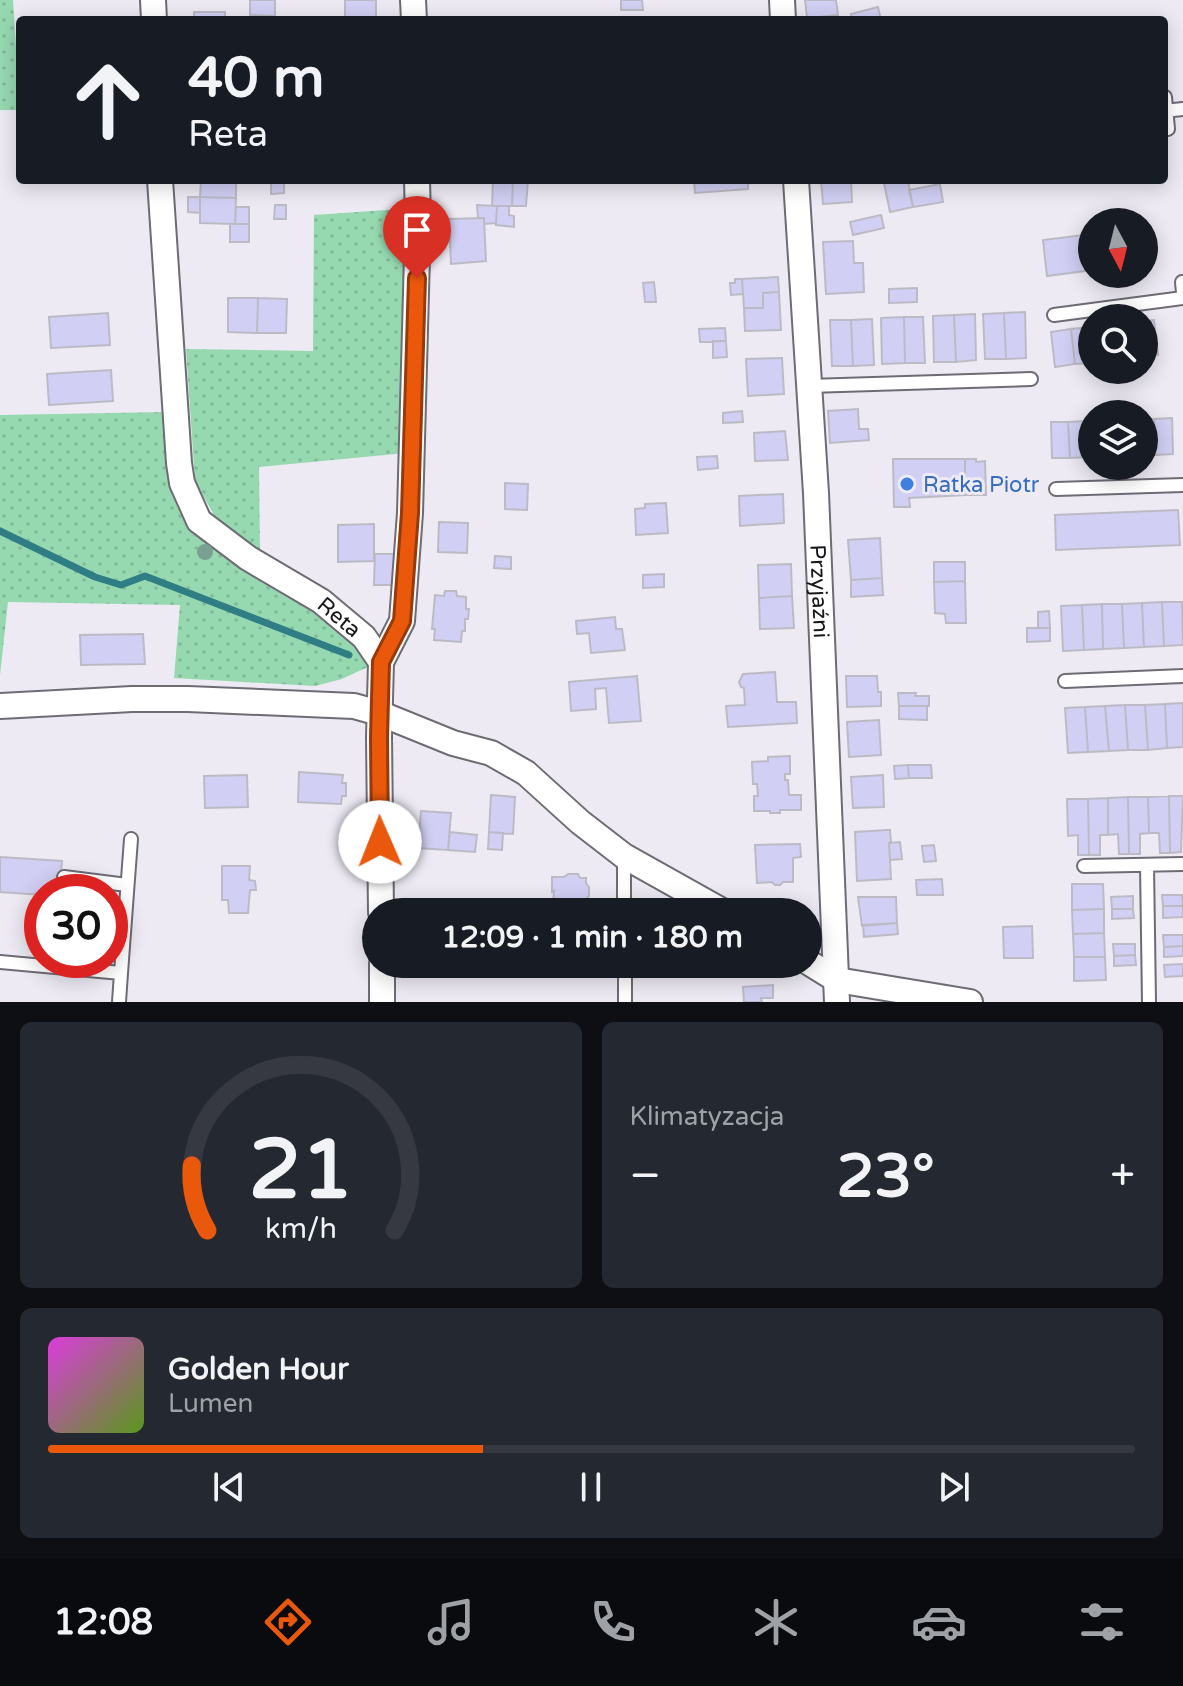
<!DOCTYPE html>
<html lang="pl">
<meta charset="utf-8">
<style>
body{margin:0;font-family:"Varela Round",sans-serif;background:#242831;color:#f1f3f6;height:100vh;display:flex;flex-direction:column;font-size:30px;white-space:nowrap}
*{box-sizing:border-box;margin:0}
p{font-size:26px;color:#9ea1a6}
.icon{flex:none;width:44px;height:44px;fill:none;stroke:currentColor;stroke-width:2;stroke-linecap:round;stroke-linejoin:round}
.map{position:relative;height:1002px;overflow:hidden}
.side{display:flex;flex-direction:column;gap:20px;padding:20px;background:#0d0f14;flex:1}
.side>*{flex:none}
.hud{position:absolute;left:16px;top:16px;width:1152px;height:168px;border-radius:8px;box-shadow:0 4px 20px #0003;background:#171b24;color:#f1f3f6;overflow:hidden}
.needle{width:52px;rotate:173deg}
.buttons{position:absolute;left:1078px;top:208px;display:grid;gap:16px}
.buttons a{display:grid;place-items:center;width:80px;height:80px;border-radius:50%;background:#171b24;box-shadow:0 4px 20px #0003;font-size:40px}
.speed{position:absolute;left:24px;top:874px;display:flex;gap:16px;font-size:40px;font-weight:700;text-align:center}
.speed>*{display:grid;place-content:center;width:104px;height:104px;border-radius:50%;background:#171b24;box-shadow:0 4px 20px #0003;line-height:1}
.speed .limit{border:12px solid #d22;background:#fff;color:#111}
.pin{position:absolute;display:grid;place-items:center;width:68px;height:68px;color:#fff;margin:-82px -34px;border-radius:50% 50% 50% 0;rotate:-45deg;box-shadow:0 0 8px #0007}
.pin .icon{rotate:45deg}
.me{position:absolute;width:88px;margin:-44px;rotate:359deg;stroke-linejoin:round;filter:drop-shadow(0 0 6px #0008)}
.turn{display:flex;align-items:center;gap:28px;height:168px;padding:0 40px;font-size:36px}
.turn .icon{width:104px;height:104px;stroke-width:2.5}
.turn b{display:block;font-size:56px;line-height:68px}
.big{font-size:60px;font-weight:700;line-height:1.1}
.side .card{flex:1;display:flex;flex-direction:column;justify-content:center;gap:12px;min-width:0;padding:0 28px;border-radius:12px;background:#242831}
.side .dial{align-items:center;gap:0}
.dial svg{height:208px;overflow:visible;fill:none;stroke:#363941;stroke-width:7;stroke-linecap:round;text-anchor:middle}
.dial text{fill:#f1f3f6;stroke:none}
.song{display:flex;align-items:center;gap:24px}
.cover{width:96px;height:96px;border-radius:12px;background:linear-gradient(135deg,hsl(300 70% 55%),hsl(90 70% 35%))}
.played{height:8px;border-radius:4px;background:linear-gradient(90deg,#ea580c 40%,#363941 40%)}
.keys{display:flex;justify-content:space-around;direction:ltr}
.heat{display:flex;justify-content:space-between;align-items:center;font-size:44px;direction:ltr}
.side .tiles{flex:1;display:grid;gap:20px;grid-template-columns:1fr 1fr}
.card:last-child{grid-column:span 2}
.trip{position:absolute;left:362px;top:898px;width:460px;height:80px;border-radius:40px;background:#171b24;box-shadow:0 4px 20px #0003;font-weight:700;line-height:80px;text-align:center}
.tab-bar{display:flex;height:128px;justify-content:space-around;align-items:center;background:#090b0e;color:#9ea1a6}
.tab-bar .icon{width:56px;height:56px}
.tab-bar .current{color:#ea580c}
.tab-bar b{font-size:36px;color:#f1f3f6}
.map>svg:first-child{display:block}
</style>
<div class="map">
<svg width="1183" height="1002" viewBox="0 0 1183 1002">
<defs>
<pattern id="grass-dots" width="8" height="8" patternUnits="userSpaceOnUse" patternTransform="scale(2)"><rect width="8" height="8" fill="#96d9b1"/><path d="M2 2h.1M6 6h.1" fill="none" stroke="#81ba98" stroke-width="1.8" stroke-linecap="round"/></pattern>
</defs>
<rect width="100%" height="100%" fill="#edeaf4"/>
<!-- grass -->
<path fill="url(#grass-dots)" d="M0,0h13l7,110h-20z
M401,209l6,116 -1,128 -147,14 1,90 -46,-42 -19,-34 -9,-132 127,2 1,-136z
M166,412l14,93 176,132 14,29 -28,13 -27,7 -141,-8 6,-73 -172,-3 -8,73v-260z"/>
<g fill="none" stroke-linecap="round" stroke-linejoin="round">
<!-- stream -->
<path stroke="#307e85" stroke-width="7" d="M0,531l95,46 26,8 24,-9 204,79"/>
</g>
<!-- building -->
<path fill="#d1d0f4" stroke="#bcbbc5" stroke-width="2" d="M250,0h25v16l-25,-1z
M345,0h31v20h-31z
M621,0h21l1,10h-22z
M805,0h31l2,15 -31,3z
M878,7l3,13h-29l-1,-6z
M194,12h31v8h-31z
M201,180h35v18l-36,-1z
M271,180h13v13l-13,1z
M485,180h28l-1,26h-20l1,-25z
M513,180h15l-2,26h-14z
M694,180h54v9l-53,4z
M821,180h30l1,22 -29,2z
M901,180h7l5,27 -23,5 -6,-29z
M940,184l3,18 -30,5 -4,-17z
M188,197h12v16l-12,-1z
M200,197l36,1 -1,26 -35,-1z
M275,205h11v14h-12z
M477,205l20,1 -1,17 -12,1v-6h-6z
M497,206h12v9l5,1v11l-18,-2z
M236,207h13v17h-14z
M881,215l3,13 -31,7 -3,-13z
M484,218l2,43 -35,3 -2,-45z
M230,224h19v18h-19z
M1144,228h3l4,35 -7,1z
M1092,234v36l-45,6 -4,-36z
M853,241l1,22h9l1,29 -38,2 -3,-52z
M778,277l1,15 -16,1v15h-19l-2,-29z
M735,279h7l1,15 -12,1 -1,-12h5z
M654,282l2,20h-11l-2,-19z
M917,288v14l-28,1v-14z
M779,292l2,38 -36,1 -1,-23h19v-15z
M228,298h30l-1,35 -29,-1z
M258,298l29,1 -1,34h-29z
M1025,312l1,46 -20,1 -2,-46z
M108,313l2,32 -59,3 -2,-31z
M1004,313l2,46h-21l-2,-45z
M975,314l1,46 -20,2 -2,-47z
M954,315l2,47h-22l-1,-46z
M904,317l1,46 -23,1 -1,-46z
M904,317h19l2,46h-20z
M872,319l2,46 -21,1 -2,-46z
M830,320h21l2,46h-21z
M1154,320l4,35 -14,2v-36z
M1091,327l1,36 -17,1 -4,-35z
M725,328l1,13 -26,1 -1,-13z
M1071,329l4,35 -20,3 -4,-35z
M713,341h13l1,16 -14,1z
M782,358l2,36 -36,2 -2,-37z
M111,370l2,31 -64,4 -2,-31z
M858,409l1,20h9l1,11 -39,3 -2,-32z
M742,411l1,11 -20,1v-10z
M1172,418l1,36 -17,1 -2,-36z
M1144,419h10l2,36h-12z
M1086,421l1,36 -17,1 -2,-36z
M1086,421h6v36h-5z
M1051,422h17l2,36h-18z
M785,431l3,29 -33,1 -1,-28z
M717,456l1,12 -20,2 -1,-13z
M893,459h72v36l-56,3 1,9h-16z
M965,459h11v3l9,-1 1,34h-21z
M505,483l23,1 -1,26 -22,-1z
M783,494l1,29 -44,3 -1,-30z
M666,503l2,30 -32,2 -1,-26 10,-1v-4z
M1178,510l2,35 -124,5 -1,-35z
M439,522l29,1 -1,30 -29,-1z
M374,524v37l-36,1v-37z
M880,538l2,40 -31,2 -3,-40z
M375,554h22v31h-23z
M495,556l16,1v12l-17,-1z
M934,562h31v19l-31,1z
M791,564l1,32 -33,2 -1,-33z
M664,574v13l-21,1v-13z
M882,578l1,17 -32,2v-17z
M965,581l1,42h-20l-1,-9 -10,-1 -1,-31z
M445,591h11l1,5 9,1v12h3l-1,10h-3v12h-3l-1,11 -27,-2 1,-11h-3l3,-34 9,1z
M792,596l2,32 -34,1 -1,-31z
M1162,602h20l1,43 -19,1z
M1162,602l2,44 -20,1 -2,-44z
M1142,603l2,44 -20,1 -2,-44z
M1102,604h20l2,44 -21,1z
M1102,604l1,45 -19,1 -2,-45z
M1082,605l2,45 -21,1 -2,-45z
M1049,611l1,17h-12v-16z
M615,617l1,12h6l3,21 -34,3 -2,-20 -12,1 -1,-13z
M1027,628h23v13l-23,1z
M143,634l2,30 -64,1 -1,-30z
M775,672l2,30h19l1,21 -69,4 -2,-21 19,-1 -1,-17 -3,-1 -2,-5 4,-8z
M637,676l4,45 -32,2 -3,-35 -11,1 1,20 -25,2 -2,-29z
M846,676h31l1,16h3v14l-34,1z
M898,693h18l-1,3h14v10h-30z
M1183,703v44l-16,1 -2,-44z
M1165,704l2,44 -19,2 -3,-45z
M1125,705h20l3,45h-20z
M1125,705l3,45 -19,1 -4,-45z
M899,706h28v14l-28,-1z
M1105,706l4,45 -21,1 -3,-45z
M1085,707l3,45 -20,1 -3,-45z
M879,720l2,35 -32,2 -2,-35z
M790,756v18h-5v6h3l1,15h12v15h-21v3h-10v-2h-16v-15h4l-1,-12h-4l-1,-22 16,-1v-4z
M908,765h23l1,13h-23z
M908,765l1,13 -14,1 -1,-13z
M299,772l44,3 -1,8h4v13h-4l-1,8 -43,-2z
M247,775l1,32 -43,1 -1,-32z
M883,775l1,32 -31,1 -2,-31z
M491,795l24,2 -2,37 -24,-2z
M1169,796h14l-2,56 -11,1z
M1169,796l1,57h-10l-1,-20h-10l-1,-36z
M1128,797l1,57h-10l-1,-20 -10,1v-37z
M1128,797h20l1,36 -9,1v20h-11z
M1108,798v37h-8v20h-11l-1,-56z
M1067,799h21l1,56h-11v-20l-10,1z
M421,811l30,2 -3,37 -30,-2z
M887,830h3l1,13h-2l2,36 -34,2 -2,-49z
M450,832l27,3 -2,17 -27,-2z
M489,832l14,1 -1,17 -14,-1z
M900,842l2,17 -12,1 -1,-17z
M800,844l1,13 -8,1v24h-10l-3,3h-5l-3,-3 -15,1 -2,-38z
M934,845l2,16 -12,1 -2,-16z
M0,857l62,4 -3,31h-17v3l-42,-3z
M222,866h28l-1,14 6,1 1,9h-6l-2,23h-19l-1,-13h-6z
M568,874h10l2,4h6v5l3,4v9l-4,4 -1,12h-34v-10h3l1,-11 -2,1v-15h12z
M942,879l1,16h-26l-1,-15z
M1072,884h31l1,25 -32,1z
M1162,895h20l1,11h-20z
M1133,896v13h-21l-1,-12z
M858,897h38l1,26 -35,3z
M1163,906h20v11l-20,1z
M1104,909v24l-31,1 -1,-24z
M1112,909h21l1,9 -22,1z
M897,923l1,11 -34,3 -1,-12z
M1032,926l1,32h-29l-1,-31z
M1104,933l1,24h-31l-1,-23z
M1163,935h20v11l-19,1z
M1113,944h22v11l-21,1z
M1183,946v10l-19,1v-10z
M1135,955l1,10 -22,1v-10z
M1074,957h31l1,23 -32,1z
M1183,964v12l-18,1 -1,-12z
M773,985v13h-12l1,4h-18l-1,-15z"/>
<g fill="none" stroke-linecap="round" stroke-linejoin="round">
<!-- service casing -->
<g stroke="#6e6b74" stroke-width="16">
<path id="service" d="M1165,97l3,32
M1164,111l19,-2
M1182,282l1,11
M1054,315l129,-17
M809,386l222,-7
M1056,489l127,-4
M1065,681l118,-5
M624,856v56
M1147,865l2,137
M1084,866l99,-2
M64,877l63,8
M0,962l121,11 -2,29
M625,964v38
M121,973l10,-134"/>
</g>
<!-- minor casing -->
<g stroke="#6e6b74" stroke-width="28">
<g id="minor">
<path d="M153,0l1,20"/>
<path d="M413,0l1,20"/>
<path d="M782,0l1,20"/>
<path id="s1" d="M160,180l19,283 3,20 17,38 49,37 73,43 43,36 17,25 -2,75 2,175"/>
<path id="s2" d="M796,180l20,313 21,509"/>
<path d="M381,662l21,-41 8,-108 8,-294 -1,-39"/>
<path d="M0,706l132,-7h56l166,7 25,7 74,30 38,10 35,20 54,49 44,34 100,56"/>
<path d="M808,962l29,18 133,22"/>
<path d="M382,964v38"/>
</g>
</g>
<!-- service -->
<use href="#service" stroke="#fff" stroke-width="12"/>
<!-- minor -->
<use href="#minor" stroke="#fff" stroke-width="24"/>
</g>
<!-- trees -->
<circle fill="#7aa091" cx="205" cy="552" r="8"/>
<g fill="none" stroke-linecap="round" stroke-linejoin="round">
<!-- route casing -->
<g stroke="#983908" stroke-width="20">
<path id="route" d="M380,842l-1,-105 2,-75 21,-41 8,-108 7,-235"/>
</g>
<!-- route -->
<use href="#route" stroke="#ea580c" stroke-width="14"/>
</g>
<!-- markers -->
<circle fill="#3f7fe0" stroke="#edeaf4" stroke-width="3" cx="907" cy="484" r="8"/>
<g text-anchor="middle" stroke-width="6" stroke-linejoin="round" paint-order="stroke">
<!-- shop labels -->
<g font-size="22" fill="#366cbe" stroke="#edeaf4" text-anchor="start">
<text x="923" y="492">Ratka Piotr</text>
</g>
<!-- street labels -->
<g font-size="22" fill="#171619" stroke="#edeaf4">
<text dy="8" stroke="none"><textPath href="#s2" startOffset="412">Przyjaźni</textPath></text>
<text dy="8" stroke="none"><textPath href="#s1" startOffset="516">Reta</textPath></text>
</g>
</g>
</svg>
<div class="buttons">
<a><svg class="needle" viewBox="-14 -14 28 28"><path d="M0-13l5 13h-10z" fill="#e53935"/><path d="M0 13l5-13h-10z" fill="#9ea1a6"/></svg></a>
<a><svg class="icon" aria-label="search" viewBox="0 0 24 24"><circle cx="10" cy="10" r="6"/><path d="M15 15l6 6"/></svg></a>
<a><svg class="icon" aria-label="layers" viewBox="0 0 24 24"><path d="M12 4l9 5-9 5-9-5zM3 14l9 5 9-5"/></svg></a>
</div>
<div class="speed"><div class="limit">30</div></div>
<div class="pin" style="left:417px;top:278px;background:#d93025"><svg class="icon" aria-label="arrive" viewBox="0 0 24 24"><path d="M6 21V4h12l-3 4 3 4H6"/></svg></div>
<svg class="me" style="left:380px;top:842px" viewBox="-20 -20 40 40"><circle r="19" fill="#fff"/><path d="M0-13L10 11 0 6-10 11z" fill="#ea580c"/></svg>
<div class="trip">12:09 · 1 min · 180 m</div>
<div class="hud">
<div class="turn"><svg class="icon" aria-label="ahead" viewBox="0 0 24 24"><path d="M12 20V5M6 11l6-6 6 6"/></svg><div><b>40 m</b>Reta</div></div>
</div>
</div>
<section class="side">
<div class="tiles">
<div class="card dial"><svg viewBox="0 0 100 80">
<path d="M14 69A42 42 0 1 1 86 69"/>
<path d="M14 69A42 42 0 0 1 8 44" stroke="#ea580c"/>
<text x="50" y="56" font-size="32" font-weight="700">21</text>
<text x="50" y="72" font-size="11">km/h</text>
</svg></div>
<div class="card"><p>Klimatyzacja</p>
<div class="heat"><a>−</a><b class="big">23°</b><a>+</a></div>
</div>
<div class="card">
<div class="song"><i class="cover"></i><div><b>Golden Hour</b><p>Lumen</p></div></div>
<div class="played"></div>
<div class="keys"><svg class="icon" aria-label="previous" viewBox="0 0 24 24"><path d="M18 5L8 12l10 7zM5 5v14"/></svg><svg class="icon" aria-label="pause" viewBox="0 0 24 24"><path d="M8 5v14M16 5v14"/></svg><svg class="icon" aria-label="next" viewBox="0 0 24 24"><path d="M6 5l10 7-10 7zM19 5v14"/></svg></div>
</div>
</div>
</section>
<nav class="tab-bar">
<b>12:08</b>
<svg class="icon current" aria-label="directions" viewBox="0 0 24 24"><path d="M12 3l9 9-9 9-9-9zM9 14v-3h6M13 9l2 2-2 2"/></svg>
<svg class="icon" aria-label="music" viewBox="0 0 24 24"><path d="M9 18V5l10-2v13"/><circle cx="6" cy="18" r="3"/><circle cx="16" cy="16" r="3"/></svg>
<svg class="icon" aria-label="phone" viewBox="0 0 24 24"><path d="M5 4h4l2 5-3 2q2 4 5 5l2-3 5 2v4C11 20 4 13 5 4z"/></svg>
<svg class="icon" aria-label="climate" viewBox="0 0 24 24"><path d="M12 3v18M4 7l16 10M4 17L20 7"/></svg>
<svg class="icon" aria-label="car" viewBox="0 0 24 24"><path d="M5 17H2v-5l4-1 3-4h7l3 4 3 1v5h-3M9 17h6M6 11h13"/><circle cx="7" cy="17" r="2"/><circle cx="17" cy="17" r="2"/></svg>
<svg class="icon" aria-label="filters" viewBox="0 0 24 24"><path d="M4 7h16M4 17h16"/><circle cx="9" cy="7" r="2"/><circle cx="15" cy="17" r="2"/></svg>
</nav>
